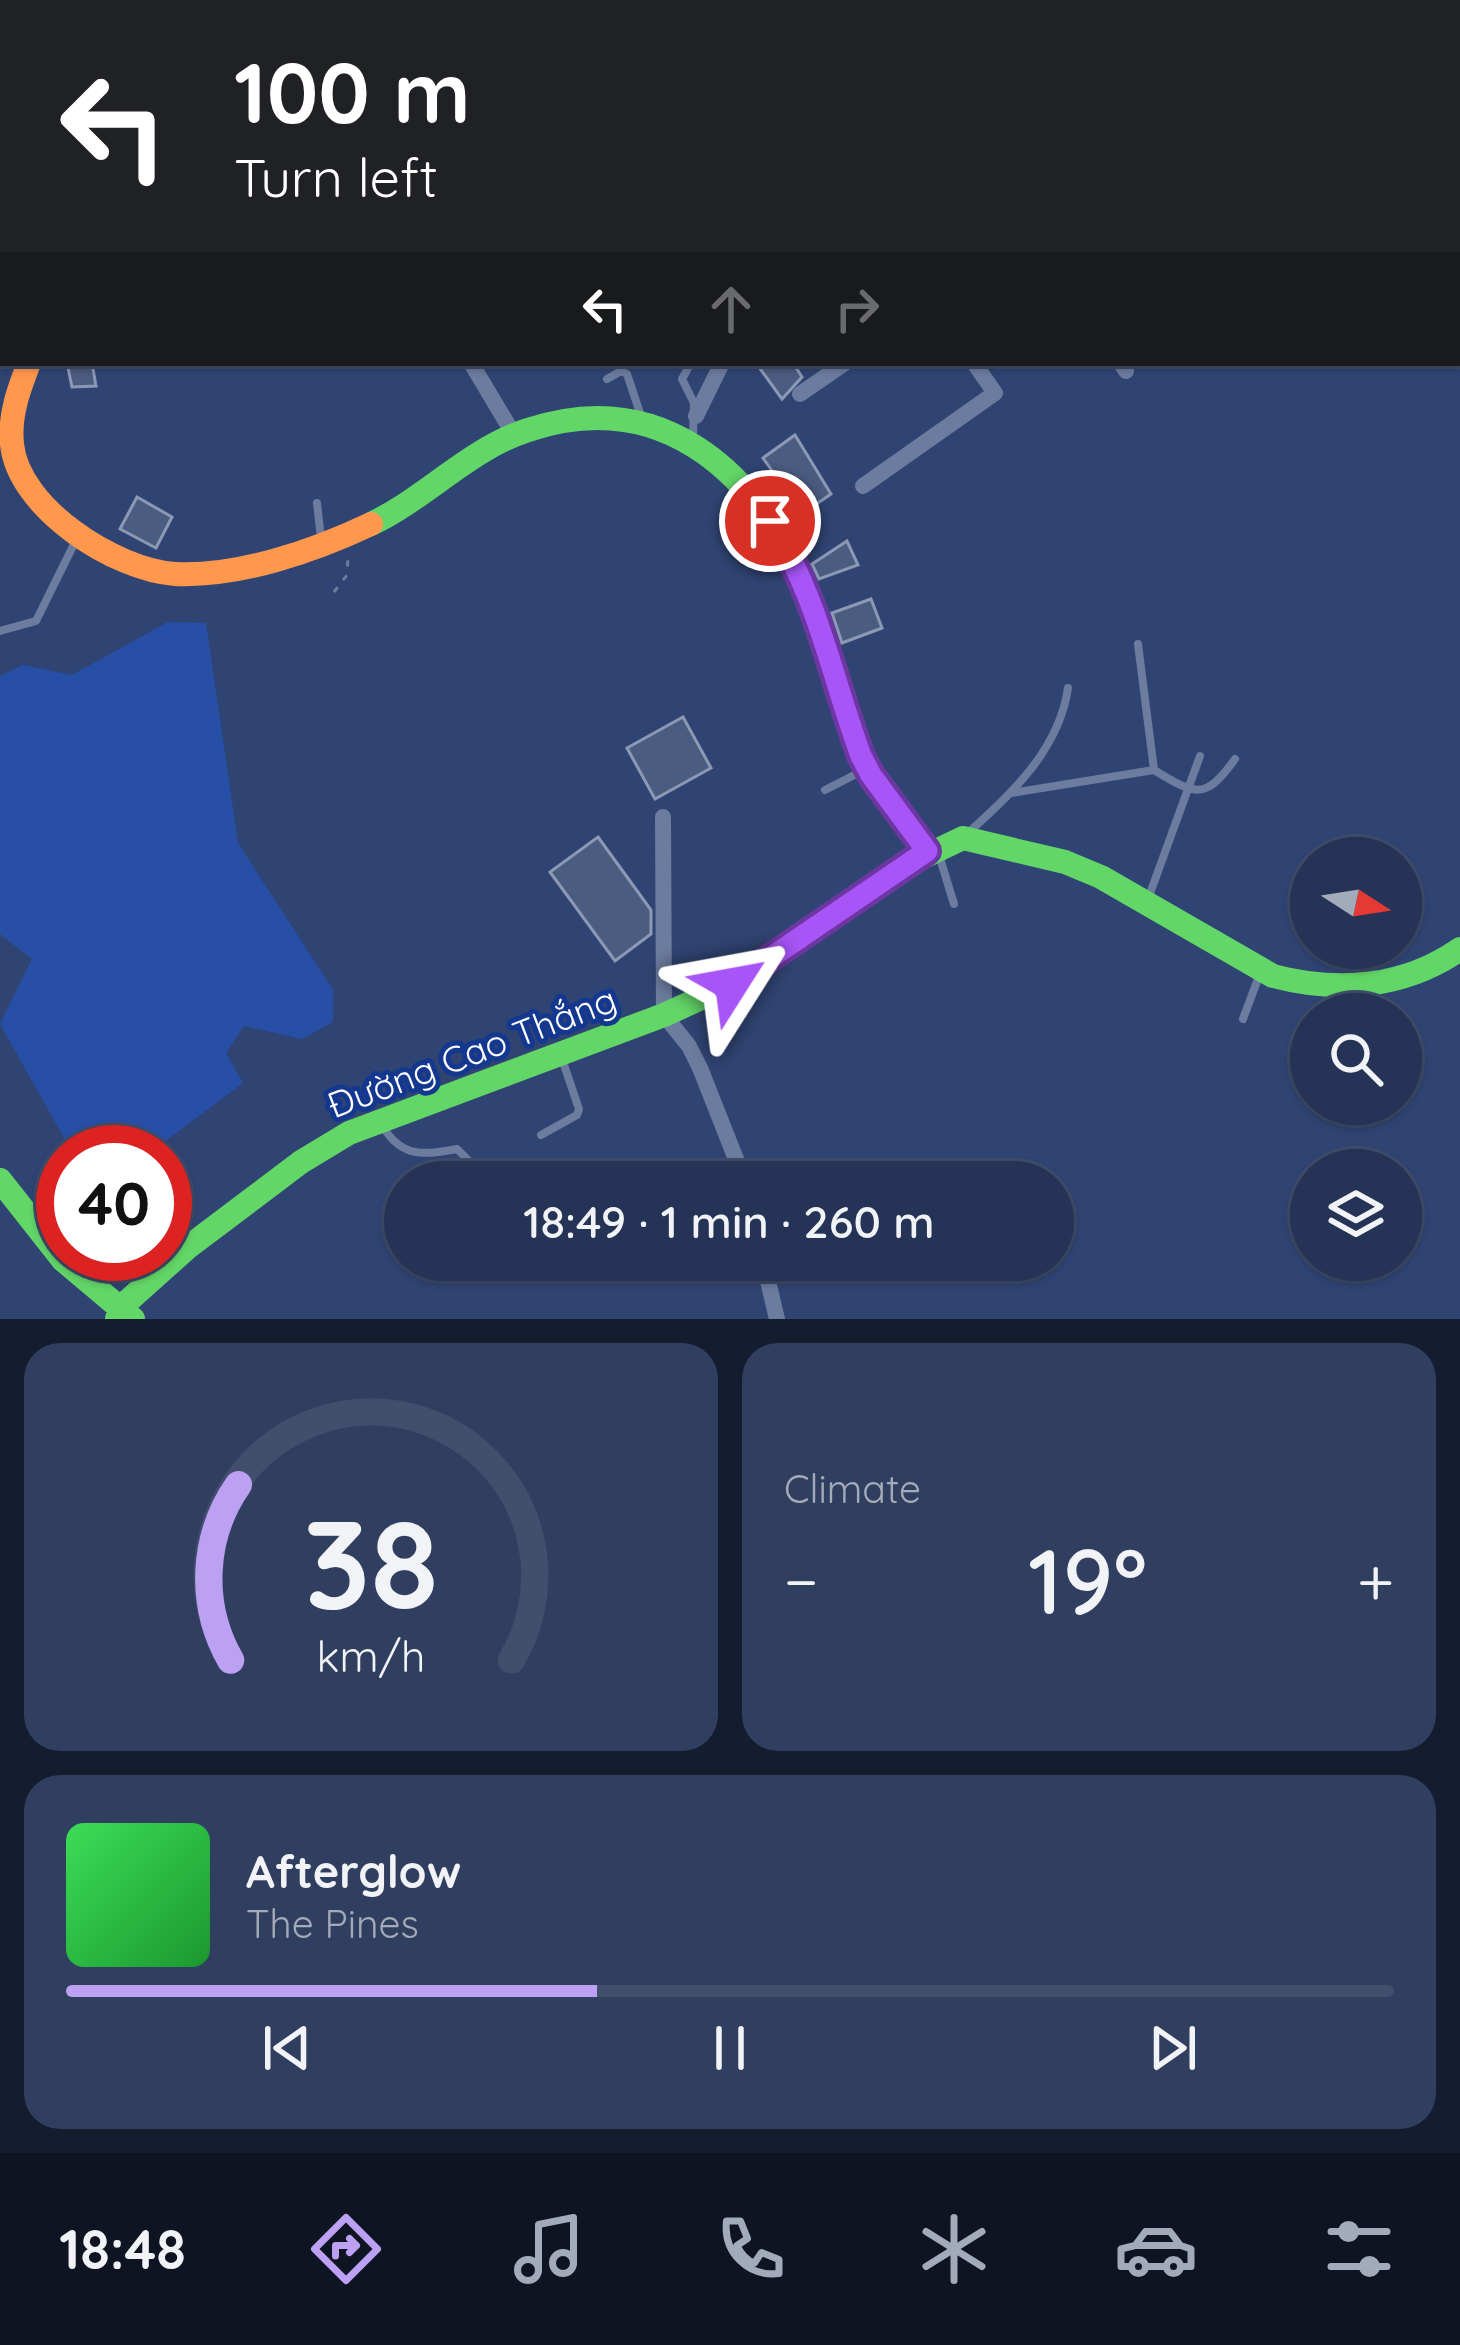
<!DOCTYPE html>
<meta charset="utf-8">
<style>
body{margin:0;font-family:Quicksand,sans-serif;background:#303f60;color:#f1f3f6;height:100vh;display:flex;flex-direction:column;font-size:45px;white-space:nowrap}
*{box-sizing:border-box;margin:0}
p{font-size:39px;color:#a3aab9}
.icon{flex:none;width:66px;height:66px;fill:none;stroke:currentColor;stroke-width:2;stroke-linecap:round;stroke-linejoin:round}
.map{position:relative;height:1319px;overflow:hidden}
.side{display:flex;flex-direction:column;gap:24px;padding:24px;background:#141c2f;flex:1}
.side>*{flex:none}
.hud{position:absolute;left:0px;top:0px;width:1461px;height:366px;box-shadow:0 3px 9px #0004,0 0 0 3px #414e6c;background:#202124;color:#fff;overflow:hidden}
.needle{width:78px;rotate:102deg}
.fabs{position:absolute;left:1290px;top:837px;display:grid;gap:24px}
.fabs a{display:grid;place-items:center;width:132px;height:132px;border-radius:50%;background:#243356;box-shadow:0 3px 9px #0004,0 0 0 3px #414e6c;font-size:60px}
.speed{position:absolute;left:36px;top:1125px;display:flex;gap:24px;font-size:60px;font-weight:700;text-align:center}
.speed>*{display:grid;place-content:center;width:156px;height:156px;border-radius:50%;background:#243356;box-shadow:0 3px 9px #0004,0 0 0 3px #414e6c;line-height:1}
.speed .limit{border:18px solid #d22;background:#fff;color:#111}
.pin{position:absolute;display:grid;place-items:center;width:102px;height:102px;color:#fff;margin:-51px;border:6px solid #fff;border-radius:50%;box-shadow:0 3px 12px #0007}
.me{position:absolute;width:132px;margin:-66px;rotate:56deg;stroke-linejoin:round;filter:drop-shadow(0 0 9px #0008)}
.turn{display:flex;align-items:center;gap:42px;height:252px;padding:0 36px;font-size:54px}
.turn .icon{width:156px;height:156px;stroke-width:2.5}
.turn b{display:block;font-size:84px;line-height:102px}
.lanes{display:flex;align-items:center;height:114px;padding:0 36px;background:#0003;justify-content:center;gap:60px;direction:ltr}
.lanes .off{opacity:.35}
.big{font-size:90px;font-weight:600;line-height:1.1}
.side .tile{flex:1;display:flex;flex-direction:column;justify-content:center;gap:18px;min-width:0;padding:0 42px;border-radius:36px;background:#303f60}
.side .dial{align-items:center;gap:0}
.dial svg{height:312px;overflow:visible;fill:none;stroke:#414e6c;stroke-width:7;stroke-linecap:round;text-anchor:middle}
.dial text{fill:#f1f3f6;stroke:none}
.song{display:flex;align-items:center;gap:36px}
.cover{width:144px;height:144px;border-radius:18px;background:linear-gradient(135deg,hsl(130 70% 55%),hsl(130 70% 35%))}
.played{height:12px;border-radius:6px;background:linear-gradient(90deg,#bca0f2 40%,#414e6c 40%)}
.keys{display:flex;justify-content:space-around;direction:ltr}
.heat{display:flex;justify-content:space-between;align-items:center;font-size:66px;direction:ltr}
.side .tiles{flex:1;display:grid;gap:24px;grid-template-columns:1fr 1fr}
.tile:last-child{grid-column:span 2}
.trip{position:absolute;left:384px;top:1161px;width:690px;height:120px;border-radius:60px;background:#243356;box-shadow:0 3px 9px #0004,0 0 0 3px #414e6c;font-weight:600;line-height:120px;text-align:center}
.menu{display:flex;height:192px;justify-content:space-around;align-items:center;background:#0e1422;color:#a3aab9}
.menu .icon{width:84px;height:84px}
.menu .current{color:#bca0f2}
.menu b{font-size:54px;color:#f1f3f6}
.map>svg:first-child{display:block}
</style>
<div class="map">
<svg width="1460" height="1319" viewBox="0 0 1460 1319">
<rect width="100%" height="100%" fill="#304473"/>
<!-- green -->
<path fill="#274fa6" d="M168,622l38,1 32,220 95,147v32l-31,17 -58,-13 -18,27 17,30 -92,69h-79l-72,-128 32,-65 -32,-25v-258l23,-11 49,10z"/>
<!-- building -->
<path fill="#4b5c81" stroke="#8c98b4" stroke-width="3" d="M67,363h25l4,23 -24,1z
M756,363h37l9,14 -20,22z
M795,435l36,59 -42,29 -9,-15 11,-11 -28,-39z
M137,497l35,20 -16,31 -36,-19z
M847,541l11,24 -39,14 -7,-15z
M871,599l11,29 -40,15 -10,-30z
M683,717l28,51 -56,31 -28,-51z
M598,837l53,73v24l-36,27 -65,-89z"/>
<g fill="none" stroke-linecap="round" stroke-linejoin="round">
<!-- path -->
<path stroke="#6c7c9e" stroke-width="3" stroke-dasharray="6 9" stroke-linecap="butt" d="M889,0l2,3
M334,592l13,-17 1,-19"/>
<!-- lane -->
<path stroke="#6c7c9e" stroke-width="8" d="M691,363l-9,16 12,24 -1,32
M607,379l14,-8 6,3 14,42
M317,503l4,35
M0,631l36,-10 42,-85
M1154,770c41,25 51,31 81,-11
M825,790l41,-21
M1011,793l143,-23 -16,-126
M968,833c44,-40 91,-83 100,-145
M939,855l15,49
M1148,899l52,-143
M1243,1019l16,-43
M383,1127c19,31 41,28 74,22l14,14
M541,1135l36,-20 2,-6 -18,-53"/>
<!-- street -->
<path stroke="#6c7c9e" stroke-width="16" d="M182,0l13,3
M779,0l1,3
M1125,0l3,3
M242,3l2,-3
M965,3l3,-3
M0,22l3,8
M1458,56l2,-1
M471,363l43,72
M1121,363l5,8
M800,394l45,-31
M696,416l26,-53
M863,486l132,-93 -21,-30
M663,817l1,198 25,31 11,22 45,114
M763,1260l14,59"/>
<!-- fast -->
<path stroke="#63d668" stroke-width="24" d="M371,524c55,-26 98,-75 157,-94 129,-43 223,36 273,150 25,56 36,117 59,174 15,35 44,67 67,98
M0,1180l63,80 70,59
M117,1319l3,-11 67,-60 114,-86 48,-29 315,-118 68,-31 162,-113 69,-33 102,24 36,15 172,99c65,17 131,12 187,-27"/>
<!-- slow -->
<path stroke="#ff974d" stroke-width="24" d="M29,363c-10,26 -20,52 -17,81 6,64 103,126 163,130 64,3 139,-23 196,-50"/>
</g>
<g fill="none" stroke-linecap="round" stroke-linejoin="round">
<!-- route casing -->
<g stroke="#6d37a1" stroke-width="30">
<path id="route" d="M732,984l195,-133 -56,-76 -10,-19c-30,-82 -43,-159 -91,-235"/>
</g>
<!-- route -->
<use href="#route" stroke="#a855f7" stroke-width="21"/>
</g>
<g text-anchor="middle" stroke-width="10" stroke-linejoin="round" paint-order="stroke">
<!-- street labels -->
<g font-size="36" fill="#fff" stroke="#14388f">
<text transform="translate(472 1052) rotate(-21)" y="13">Đường Cao Thắng</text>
</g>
</g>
</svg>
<div class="fabs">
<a><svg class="needle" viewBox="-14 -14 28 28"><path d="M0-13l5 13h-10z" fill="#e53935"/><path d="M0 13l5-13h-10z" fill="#a3aab9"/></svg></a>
<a><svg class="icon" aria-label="search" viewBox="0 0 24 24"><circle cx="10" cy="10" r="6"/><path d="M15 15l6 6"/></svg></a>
<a><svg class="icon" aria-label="layers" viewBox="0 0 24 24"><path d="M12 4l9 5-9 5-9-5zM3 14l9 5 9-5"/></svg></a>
</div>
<div class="speed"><div class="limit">40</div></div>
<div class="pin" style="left:770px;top:521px;background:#d93025"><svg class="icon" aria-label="arrive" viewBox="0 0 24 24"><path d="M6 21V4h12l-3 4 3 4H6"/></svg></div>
<svg class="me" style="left:732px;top:984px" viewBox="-20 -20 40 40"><path d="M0-17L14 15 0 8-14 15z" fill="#a855f7" stroke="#fff" stroke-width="4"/></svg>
<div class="trip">18:49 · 1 min · 260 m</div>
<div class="hud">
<div class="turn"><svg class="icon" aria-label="left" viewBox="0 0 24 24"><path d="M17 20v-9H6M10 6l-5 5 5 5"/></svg><div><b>100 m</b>Turn left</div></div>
<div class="lanes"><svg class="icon" aria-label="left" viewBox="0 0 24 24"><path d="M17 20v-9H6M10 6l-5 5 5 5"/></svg><svg class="icon off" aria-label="ahead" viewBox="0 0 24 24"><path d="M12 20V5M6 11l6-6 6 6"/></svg><svg class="icon off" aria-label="right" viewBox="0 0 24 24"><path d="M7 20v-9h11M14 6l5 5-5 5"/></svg></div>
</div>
</div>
<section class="side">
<div class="tiles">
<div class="tile dial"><svg viewBox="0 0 100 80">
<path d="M14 69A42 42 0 1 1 86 69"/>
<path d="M14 69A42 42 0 0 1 16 24" stroke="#bca0f2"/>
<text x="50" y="56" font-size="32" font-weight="700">38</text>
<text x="50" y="72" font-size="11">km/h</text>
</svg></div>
<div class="tile"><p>Climate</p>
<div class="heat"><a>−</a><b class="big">19°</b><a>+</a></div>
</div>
<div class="tile">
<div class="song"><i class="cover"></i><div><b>Afterglow</b><p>The Pines</p></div></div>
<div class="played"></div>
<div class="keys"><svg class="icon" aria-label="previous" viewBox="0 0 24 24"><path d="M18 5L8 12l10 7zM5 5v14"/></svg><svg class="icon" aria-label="pause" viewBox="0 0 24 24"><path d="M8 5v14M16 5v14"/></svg><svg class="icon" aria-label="next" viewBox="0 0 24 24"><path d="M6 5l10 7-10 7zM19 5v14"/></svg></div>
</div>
</div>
</section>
<nav class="menu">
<b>18:48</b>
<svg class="icon current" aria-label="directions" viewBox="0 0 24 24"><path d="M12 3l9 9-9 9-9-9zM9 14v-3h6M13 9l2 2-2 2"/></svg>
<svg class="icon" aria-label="music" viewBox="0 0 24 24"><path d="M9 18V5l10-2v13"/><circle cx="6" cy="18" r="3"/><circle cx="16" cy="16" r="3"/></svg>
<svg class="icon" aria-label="phone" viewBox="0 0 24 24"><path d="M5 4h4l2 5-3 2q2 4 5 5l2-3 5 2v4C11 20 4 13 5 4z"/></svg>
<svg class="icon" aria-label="climate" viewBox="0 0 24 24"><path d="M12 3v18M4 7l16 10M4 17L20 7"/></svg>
<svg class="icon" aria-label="car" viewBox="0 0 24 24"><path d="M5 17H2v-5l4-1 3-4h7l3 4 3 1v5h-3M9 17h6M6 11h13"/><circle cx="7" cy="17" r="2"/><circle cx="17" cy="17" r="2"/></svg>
<svg class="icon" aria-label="filters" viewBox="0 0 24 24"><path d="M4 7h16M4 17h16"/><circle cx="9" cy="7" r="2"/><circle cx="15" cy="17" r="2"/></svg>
</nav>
